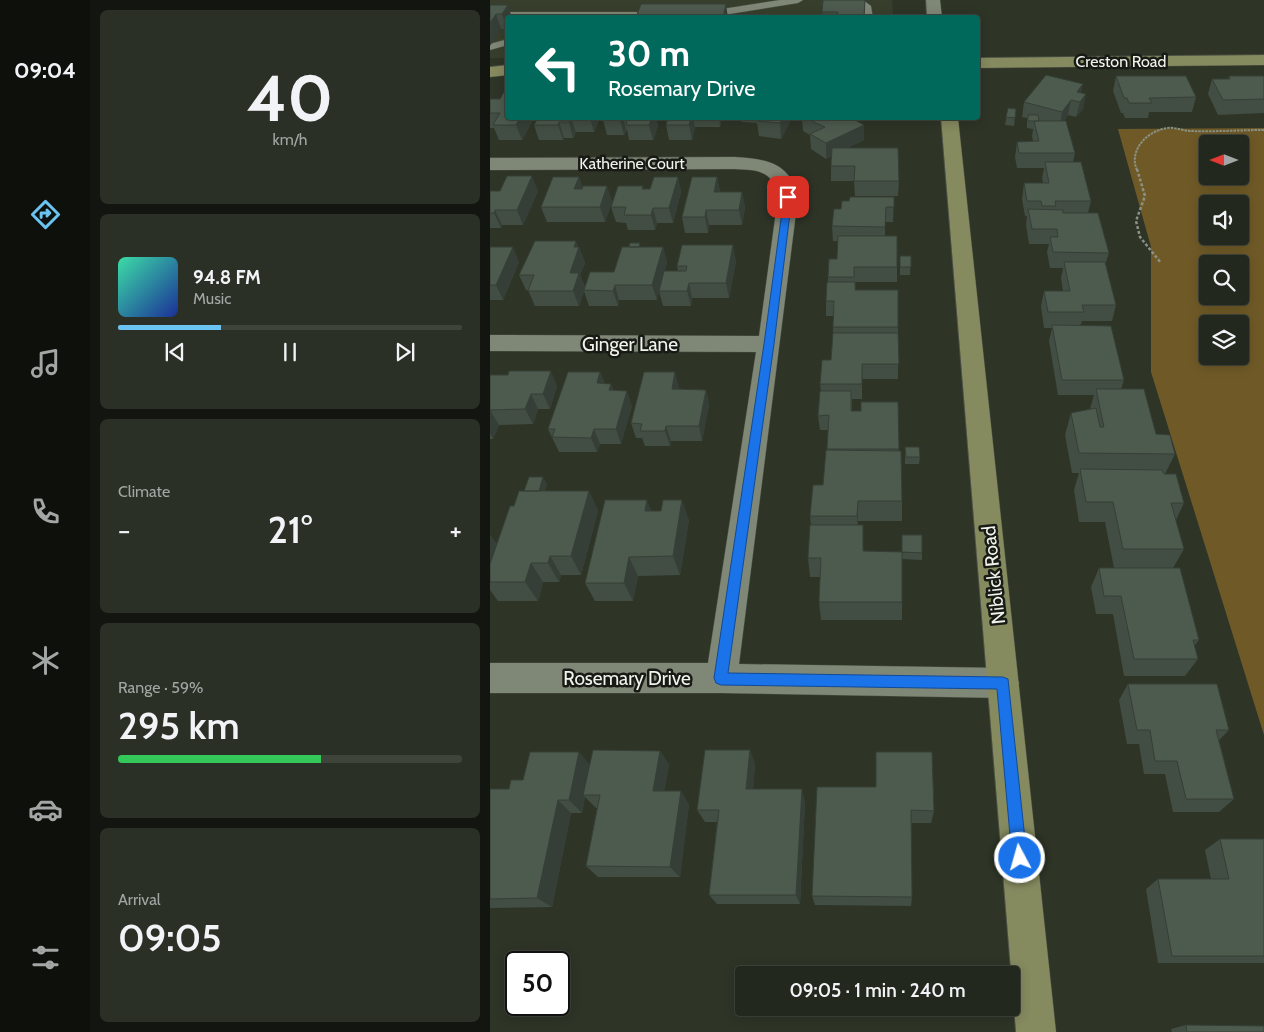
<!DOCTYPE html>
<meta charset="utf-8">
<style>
body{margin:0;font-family:Cabin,sans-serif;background:#2a3026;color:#f1f3f6;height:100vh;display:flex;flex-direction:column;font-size:19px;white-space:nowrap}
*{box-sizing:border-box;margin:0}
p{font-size:16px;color:#a2a6a4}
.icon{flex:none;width:28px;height:28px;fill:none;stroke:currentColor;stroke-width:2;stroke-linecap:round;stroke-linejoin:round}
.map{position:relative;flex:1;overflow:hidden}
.details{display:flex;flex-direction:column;gap:10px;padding:10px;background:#131610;width:400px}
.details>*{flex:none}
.guide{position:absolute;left:15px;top:15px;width:475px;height:105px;border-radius:5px;box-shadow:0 2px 12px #0003,0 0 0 1px #3f443b;background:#00695c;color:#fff;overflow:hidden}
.needle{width:32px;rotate:270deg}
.tools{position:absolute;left:709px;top:135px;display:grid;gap:10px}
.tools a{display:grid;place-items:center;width:50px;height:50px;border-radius:5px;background:#22281d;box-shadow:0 2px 12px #0003,0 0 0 1px #3f443b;font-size:25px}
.speed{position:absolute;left:15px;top:951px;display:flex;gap:10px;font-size:25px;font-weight:700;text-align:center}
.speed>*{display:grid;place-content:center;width:65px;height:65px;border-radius:50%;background:#22281d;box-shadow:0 2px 12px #0003,0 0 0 1px #3f443b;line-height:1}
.speed .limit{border:2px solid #111;border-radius:8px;background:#fff;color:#111}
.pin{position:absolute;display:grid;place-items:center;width:42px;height:42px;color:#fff;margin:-21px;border-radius:10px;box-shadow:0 2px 8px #0006}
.me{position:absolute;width:55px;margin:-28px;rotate:354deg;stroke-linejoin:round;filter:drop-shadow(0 0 4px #0008)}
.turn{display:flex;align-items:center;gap:18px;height:105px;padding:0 20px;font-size:22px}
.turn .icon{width:65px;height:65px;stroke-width:2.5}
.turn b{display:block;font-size:35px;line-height:42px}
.big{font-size:38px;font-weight:600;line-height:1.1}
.details .tile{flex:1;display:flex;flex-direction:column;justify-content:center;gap:8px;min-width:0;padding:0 18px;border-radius:8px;background:#2a3026}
.details .dial{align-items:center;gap:0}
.dial b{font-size:65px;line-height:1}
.song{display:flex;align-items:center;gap:15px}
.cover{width:60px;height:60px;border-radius:8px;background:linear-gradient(135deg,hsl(160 70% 55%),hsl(230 70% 35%))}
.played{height:5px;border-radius:2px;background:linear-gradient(90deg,#6ac3f1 30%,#3f443b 30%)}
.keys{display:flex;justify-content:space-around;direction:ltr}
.heat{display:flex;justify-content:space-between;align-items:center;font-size:28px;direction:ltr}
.charge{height:8px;border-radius:4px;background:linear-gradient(90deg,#34c759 59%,#3f443b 0)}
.trip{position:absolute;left:245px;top:966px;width:285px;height:50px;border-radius:5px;background:#22281d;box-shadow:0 2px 12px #0003,0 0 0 1px #3f443b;font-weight:600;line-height:50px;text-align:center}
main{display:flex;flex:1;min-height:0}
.tabs{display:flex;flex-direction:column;width:90px;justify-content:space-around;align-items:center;background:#0e100c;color:#a2a6a4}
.tabs .icon{width:35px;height:35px}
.tabs .on{color:#6ac3f1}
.tabs b{font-size:22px;color:#f1f3f6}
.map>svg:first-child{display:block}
</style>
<main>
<nav class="tabs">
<b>09:04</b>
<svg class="icon on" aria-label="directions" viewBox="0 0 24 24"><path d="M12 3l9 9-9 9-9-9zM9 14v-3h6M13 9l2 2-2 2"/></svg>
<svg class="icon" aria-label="music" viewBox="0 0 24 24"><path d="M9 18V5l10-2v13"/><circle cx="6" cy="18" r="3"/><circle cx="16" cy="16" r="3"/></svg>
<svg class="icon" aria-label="phone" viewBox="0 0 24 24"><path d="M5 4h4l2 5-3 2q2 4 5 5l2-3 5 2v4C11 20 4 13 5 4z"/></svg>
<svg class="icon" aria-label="climate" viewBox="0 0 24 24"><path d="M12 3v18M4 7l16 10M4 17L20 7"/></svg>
<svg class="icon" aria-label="car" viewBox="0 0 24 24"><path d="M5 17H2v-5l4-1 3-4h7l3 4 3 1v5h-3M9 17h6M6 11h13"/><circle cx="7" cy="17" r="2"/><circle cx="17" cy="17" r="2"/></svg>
<svg class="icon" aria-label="filters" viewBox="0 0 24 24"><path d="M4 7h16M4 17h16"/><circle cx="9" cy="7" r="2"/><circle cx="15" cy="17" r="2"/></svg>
</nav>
<section class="details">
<div class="tile dial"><b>40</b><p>km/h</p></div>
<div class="tile">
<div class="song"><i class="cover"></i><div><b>94.8 FM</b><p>Music</p></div></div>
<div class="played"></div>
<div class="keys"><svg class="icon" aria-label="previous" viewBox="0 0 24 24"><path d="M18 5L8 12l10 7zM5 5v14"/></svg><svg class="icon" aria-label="pause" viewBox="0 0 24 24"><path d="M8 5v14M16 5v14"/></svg><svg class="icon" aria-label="next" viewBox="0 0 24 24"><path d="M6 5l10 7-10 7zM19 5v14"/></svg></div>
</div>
<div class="tile"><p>Climate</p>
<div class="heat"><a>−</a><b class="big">21°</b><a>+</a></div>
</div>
<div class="tile"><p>Range · 59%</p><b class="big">295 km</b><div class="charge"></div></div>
<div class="tile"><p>Arrival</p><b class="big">09:05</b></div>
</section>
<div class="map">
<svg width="774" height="1032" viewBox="0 0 774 1032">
<rect width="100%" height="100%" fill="#2e3527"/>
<!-- built -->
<path fill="#373f2c" d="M0,0h402l1,17 -385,1 -1,40h-17z"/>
<!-- green -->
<path fill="#6f5a27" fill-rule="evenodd" d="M774,128v607l-113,-363v-125l-33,-118zM718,144h32v32h-32zM718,204h32v32h-32zM718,264h32v32h-32zM718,324h32v32h-32z"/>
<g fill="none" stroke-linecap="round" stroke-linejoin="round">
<!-- service casing -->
<g stroke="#4b5045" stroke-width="1">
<path id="service" d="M290,0h23l-5,3 -93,15 -7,-3 5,-3z
M362,0h11l8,6 2,12h-10v-9z
M0,12h169l5,3 -4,3h-170z
M18,39v6l-18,5v-6z"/>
</g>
<!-- minor casing -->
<g stroke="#4b5045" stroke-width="1">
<path id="minor" d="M244,157c32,2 56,5 64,40l-59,467 264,4 11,5 5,10 -5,10 -11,5 -282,-5h-231v-30h218l48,-311 -266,-1v-16l269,1 19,-139c-5,-27 -20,-27 -44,-28l-244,1v-12z"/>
</g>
<!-- tertiary casing -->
<g stroke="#4b5045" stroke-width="1">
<path id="tertiary" d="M436,0h14l2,18h-15z"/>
</g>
<!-- secondary casing -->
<g stroke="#4b5045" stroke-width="1">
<path id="secondary" d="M774,55v10l-286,3v-10z
M18,65v10l-18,2v-10z
M451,118h17l98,914h-40z"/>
</g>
<!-- path-far1 -->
<path stroke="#8c9186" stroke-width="2" stroke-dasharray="2.5 1" stroke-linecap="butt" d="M647,170c-9,-20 11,-40 31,-42 7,-1 16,3 23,3 24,1 49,-1 73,-1"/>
<!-- path -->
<path stroke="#8c9186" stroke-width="2.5" stroke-dasharray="3 2" stroke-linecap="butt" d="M647,169l8,27 -9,25 4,16 21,26"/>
<!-- service -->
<use href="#service" fill="#7f8777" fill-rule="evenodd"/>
<!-- minor -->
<use href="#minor" fill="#7f8777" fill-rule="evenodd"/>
<!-- tertiary -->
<use href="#tertiary" fill="#7f8777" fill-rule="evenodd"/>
<!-- secondary -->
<use href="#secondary" fill="#868a5f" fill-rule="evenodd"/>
</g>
<!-- wall -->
<path fill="#424d43" d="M333,0l42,18h-43z
M0,5h18l-1,24h-6z
M626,76l80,21 -4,15h-43l-1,6h-23l-2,-5h-2l-8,-22z
M739,76h35v37l-46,2 -10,-21 4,-15h16z
M591,93l2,16 -7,8 -8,-2 -4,6 11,32 -2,9 18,39 -3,12 21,40 -4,12 11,40 -4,16h-30l-2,5 44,54 -3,9 35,45 19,20 -10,20 19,29 -8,17 8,29 -11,19 26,72 -5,6 4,13 -13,17h-61l-11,-62h-17l-5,-27 8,-19h15l-9,-46h-26l-5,-32 5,-17h-7l-7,-38 6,-22 19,-4 4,-14h-36l-9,-54 3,-13h-8l-3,-22 3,-15h19l-2,-13 2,-10h-13l-3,-16 2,-8h-20l-3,-19 1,-9h-2l-3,-17 2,-16h19l-1,-5 2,-10h-27l-2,-11 2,-15 16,-1 -1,-5 1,-7 -6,-1v-10l-5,-1 2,-15z
M0,99l44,19 -12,22h-23l-5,-12h-4z
M518,108l8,1 -2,17 -9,-1z
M48,118h62l-6,14h-18l-3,6h-9l-1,2h-24l-5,-15z
M114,118h52l2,8 -5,14h-24l-2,-11 -3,6h-17l-4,-15z
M178,118h54l-2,9h-25l-3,13h-23l-3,-15z
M251,118h51l-11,21 -22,-3 -2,-13 -15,-1z
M312,118h49l13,22 -17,8 52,33 -1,15h-43l-1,-15h-23v-25l-5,3 -15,-10 -1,-14 -7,-4z
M89,177l3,10 30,14 -7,21h-58l-6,-15z
M188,177l3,15 -8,31h-16l-2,7h-27l-2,-7 -10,-1 -5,-15 32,-18h7z
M227,177l3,15h22l3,15 -3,18h-33l-1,8h-23l-3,-16z
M0,191h48l-15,34h-21l-1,3h-11z
M404,197l-1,25h-8v14l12,31v15h-42l1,8h42v89h-36v20h-10v12h9l37,-9 1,49 3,50v20h-44v4l6,26 58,2v7l-20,-1v61h-81l-2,-18 1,-25h-10l-2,-19 3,-33 -1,-9 13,-31 4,-35 1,-20h-8l-2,-14 3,-25 -1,-7 11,-24 2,-27v-17h-7v-15l2,-19v-5l9,-18 1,-18h-5l-1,-15 9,-17 8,-8z
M0,247l29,15 -16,38h-13z
M88,247h1l6,16 -5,12 5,12 29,-15 28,-25h21l4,16 -3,8h14l-1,-5 59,-5 -7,37h-37l-1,8h-28l-4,-15 3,-13 -5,22h-38l-1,6h-29l-5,-15 -5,15h-44l-7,-16h-2l-7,-15z
M410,256h11l-1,19h-10z
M110,372l5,12h6l2,6 19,16 -11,38h-21l-3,8h-38l-11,-23z
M0,375l67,11 -7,23h-12l-5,15 -34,1 -6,14h-3z
M189,387v2l27,1 3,15 -7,36h-31l-1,5h-25l-3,-8h-6l-5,-15z
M415,447l15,10 -1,7h-14z
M57,484l-2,7h44l9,20 -17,64h-20l-2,7h-16l-5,19h-40l-8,-11v-55l7,9 17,-38 10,-15z
M161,511h10l28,9 -9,55 -42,1 -5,25h-38l-10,-18z
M638,684l101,46 -10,10 15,59 -15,13h-46l-8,-38h-21l-5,-30h-12l-8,-44z
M260,750l5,15 -2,24 52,13 -5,102h-83l-8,-9 8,-73h-12l-8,-12z
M170,751l9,14 -5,26 25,13 -9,73h-82l-12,-11 11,-58h-1l-11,-11 -3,16h-11l-19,94 -62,1v-119h19l14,-9 67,-15z
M386,787l58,24 -3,12h-20l1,74 -1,9 -96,-1 -3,-9z
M730,839h44v124h-106l-12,-74 12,-10h53l-6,-29z
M696,1025l78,7h-92l-1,-3z"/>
<!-- shaded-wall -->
<path fill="#363f37" d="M236,4l2,14h-5z
M18,5l4,13h-4l-1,11 -5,-15z
M6,14l5,15 -11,17v-23z
M593,84l-3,15 -3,-7z
M596,94l-3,15 -7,8 4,-15z
M581,100l-3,15 -8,12 2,-15z
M30,118h14l-12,22 -6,-15z
M81,118l5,14 -3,6 -4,-16z
M100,118h10l-6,14z
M131,118h2l3,11 -2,6 -4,-15z
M161,118h5l2,8 -5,14 -4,-15z
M201,118h2l2,9 -3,13 -3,-15z
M229,118h3l-2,9z
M293,118h9l-11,21 -1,-16z
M69,122l5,16 -1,2 -5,-15z
M374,125v15l-38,19v-16z
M42,176l6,15 -15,34 -6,-15z
M89,177l5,15 -10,-3z
M188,177l3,15 -8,31 -4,-15z
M227,177l3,15h-6z
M117,186l5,15 -7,21 -5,-15z
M252,192l3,15 -3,18 -3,-15z
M163,208l4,15 -2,7 -4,-15z
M5,210l7,15 -1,3 -7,-15z
M216,210l3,15 -1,8 -3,-16z
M86,241l3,8v-2l6,16 -5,12 5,13 -6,18 -6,-15 -3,-18 4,-26z
M243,245l3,16 -7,37 -3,-15z
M23,247l6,15 -16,38 -7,-15z
M173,247l4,16 -10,37 -5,-15z
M199,283l3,15 -1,8 -4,-15z
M125,285l4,15 -1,6 -5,-15z
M61,371l6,15 -7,23 -7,-15z
M110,372l6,15 -9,-4z
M185,372l4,15 -3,17 -4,-15z
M121,384l5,15 -7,-9z
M216,390l3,15 -7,36 -3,-15z
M137,391l5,15 -11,38 -5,-15z
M41,394l7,15 -5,15 -8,-15z
M0,410l9,15 -6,14 -3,-6z
M176,426l5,15 -1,5 -5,-15z
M104,429l6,15 -3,8 -6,-14z
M53,477l4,7 -5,18 -4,-8z
M99,491l9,20 -17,64 -10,-19z
M157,500l8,20 -10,-9z
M192,500l7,20 -9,55 -7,-19z
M368,501v35l-1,-20z
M0,535l12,17 -12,30z
M60,556l11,19 -2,7 -11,-19z
M139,557l9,19 -5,25 -9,-18z
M41,563l12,19 -5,19 -13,-19z
M260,750l5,15 -3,37 -6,-13z
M170,751l9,14 -7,39 -9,-13z
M89,752l12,14 -8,29 2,2 -3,16 -13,-13z
M312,789l3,13 -5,102 -4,-9z
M191,791l8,13 -9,73 -10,-10z
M68,800l13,13 -19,94 -15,-9z"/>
<!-- building -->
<path fill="#4d5a4e" stroke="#363f37" d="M333,0h42l-1,18h-23v-2h-4l1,-4h-16z
M151,4h85l-3,13h-87z
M0,5h18l-6,9h-6l-6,9z
M556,75l37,9 -6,8 9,2 -6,8 -9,-2 -9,12 -38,-10z
M626,76h70l10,21 -47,1 3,5h-23l-2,-5h-3z
M739,76h35v23l-41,1 -11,-21h18z
M14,92h4v26h12l-4,7h-23l7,-12h-10v-14h10z
M518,108l8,1 -1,9 -9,-1z
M538,115h10l1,6h-11z
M48,118h33l-2,4h-10l-1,3h-24z
M114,118h17l-1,2h-17z
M138,118h24l-3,7h-23z
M178,118h23l-2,7h-23z
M269,118h24l-3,5 -23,-2z
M315,118h46l13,7 -38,18 -16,-9 15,-7z
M544,121h32l9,32h-56l-2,-11 22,-1z
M342,148h66l1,33h-45l1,-15h-24z
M555,162h36l10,39h-36l1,5h-14l-1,-5h-14l-3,-18h25z
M17,176h25l-15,34h-22l-1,3h-4v-22h10z
M63,177h26l-5,12h8l1,-3h24l-7,21h-59z
M164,177h24l-9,31h-16l-2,7h-27l2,-8h-15l7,-21h25l-1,3h8z
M202,177h25l-3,15h28l-3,18h-33l-1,7h-23z
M360,197h44v10h-8l-1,20 -53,-1 2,-17h7l1,-8h7z
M538,209l35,1v3h35l11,40 -56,-1 -3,-15h8l-1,-8h-25z
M348,236h59v31h-43v10h-26l1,-18h8z
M45,241h41l-2,6h5l-9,26h9l-6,18h-45l6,-16h-15z
M140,243h10l-1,4h-10z
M192,245h51l-7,38h-37l-2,8h-28l5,-20h22l1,-5h-10z
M0,247h23l-17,38h-6z
M132,247h41l-11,38h-37l-2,6 -29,-1 6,-18h24z
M410,256h11v11h-11z
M574,262h41l11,43h-34l2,7h-36l-4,-21h26z
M337,282h28v8h43v37h-65l1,-26h-8z
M562,325l59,1 13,54h-62z
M343,333h65l1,31h-37v20h-42l2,-24h9z
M19,371h42l-8,23h-12l-6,15 -35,1v1v-36h18z
M78,372h32l-3,11 14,1 -2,6 18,1 -11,38h-22l-3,9 -39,-1 3,-8h-7z
M154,372h31l-3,17 34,1 -7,36h-33l-1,5h-25l2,-7 -11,-1z
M606,389h48l12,45 14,1 5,19 -96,-1 -8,-40 25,-5 4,19h4z
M330,391h31v20h10v-9h37l1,47h-72l2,-34 -11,1z
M415,447h14l1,10h-14z
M336,450l75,1 1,50h-44l-1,15h-47l3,-31h10z
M590,469l82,1 2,4h12l8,29h-13l13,46h-61l-10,-47h-27z
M39,477h14l-4,14h-15z
M29,491h70l-18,65h-21l-2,7h-17l-6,19h-35v-18l20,-58h4z
M115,500h42l-2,11h16l2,-11h19l-9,56 -44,1 -5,26h-39z
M320,525h53v26l39,1v50h-83l2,-44h-13z
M412,535h20v18l-20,-1z
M609,568h81l19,72h-6l5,19h-64l-13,-63h-17z
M638,684h89l12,46h-13l18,69h-48l-9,-38h-22l-5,-31h-13z
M103,750l67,1 -7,40h28l-11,76 -84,-1 14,-71h-17z
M215,750h45l-4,39h56l-6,106h-87l10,-85h-22z
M40,752h49l-10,48h-11l-21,98 -47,1v-110h19l2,-9h12z
M386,752h56l2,59 -23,-1 1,87 -100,-1 5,-109h59z
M730,839h44v117h-92l-14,-77h71z
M696,1025l78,1v6h-77z"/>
<!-- route -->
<path fill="#1a73e8" stroke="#114b97" d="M298,195l4,2 -18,147 -46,329 275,4 5,2 19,179 -2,5 -5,2 -6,-2 -2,-5 -15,-169 -276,-4 -5,-2 -2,-5 50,-334 20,-147z"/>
<g text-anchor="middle" stroke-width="5" stroke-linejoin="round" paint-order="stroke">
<!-- far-street labels -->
<g font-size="16" fill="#f0f4ec" stroke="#181b15">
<text x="631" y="67">Creston Road</text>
<text x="142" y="169">Katherine Court</text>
</g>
<!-- street labels -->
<g font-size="19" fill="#f0f4ec" stroke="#181b15">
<text x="140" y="351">Ginger Lane</text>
<text transform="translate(503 575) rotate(-96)" y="7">Niblick Road</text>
<text x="137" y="685">Rosemary Drive</text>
</g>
</g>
</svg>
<div class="tools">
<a><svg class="needle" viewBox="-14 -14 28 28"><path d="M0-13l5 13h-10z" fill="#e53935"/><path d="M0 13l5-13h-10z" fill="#a2a6a4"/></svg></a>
<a><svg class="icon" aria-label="sound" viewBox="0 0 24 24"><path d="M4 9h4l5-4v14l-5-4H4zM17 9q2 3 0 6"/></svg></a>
<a><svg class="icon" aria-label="search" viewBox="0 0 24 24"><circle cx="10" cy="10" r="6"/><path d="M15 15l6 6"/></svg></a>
<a><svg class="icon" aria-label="layers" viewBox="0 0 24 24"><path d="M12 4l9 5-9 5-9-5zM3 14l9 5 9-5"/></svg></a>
</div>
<div class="speed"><div class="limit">50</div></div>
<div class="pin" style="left:298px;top:197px;background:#d93025"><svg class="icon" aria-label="arrive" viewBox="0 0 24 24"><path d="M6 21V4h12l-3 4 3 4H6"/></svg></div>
<svg class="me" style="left:530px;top:858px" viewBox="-20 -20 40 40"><circle r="17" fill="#1a73e8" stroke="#fff" stroke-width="3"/><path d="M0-11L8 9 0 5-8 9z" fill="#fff"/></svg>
<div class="trip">09:05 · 1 min · 240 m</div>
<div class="guide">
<div class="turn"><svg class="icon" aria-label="left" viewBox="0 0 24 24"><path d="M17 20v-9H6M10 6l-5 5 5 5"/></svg><div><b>30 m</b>Rosemary Drive</div></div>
</div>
</div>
</main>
